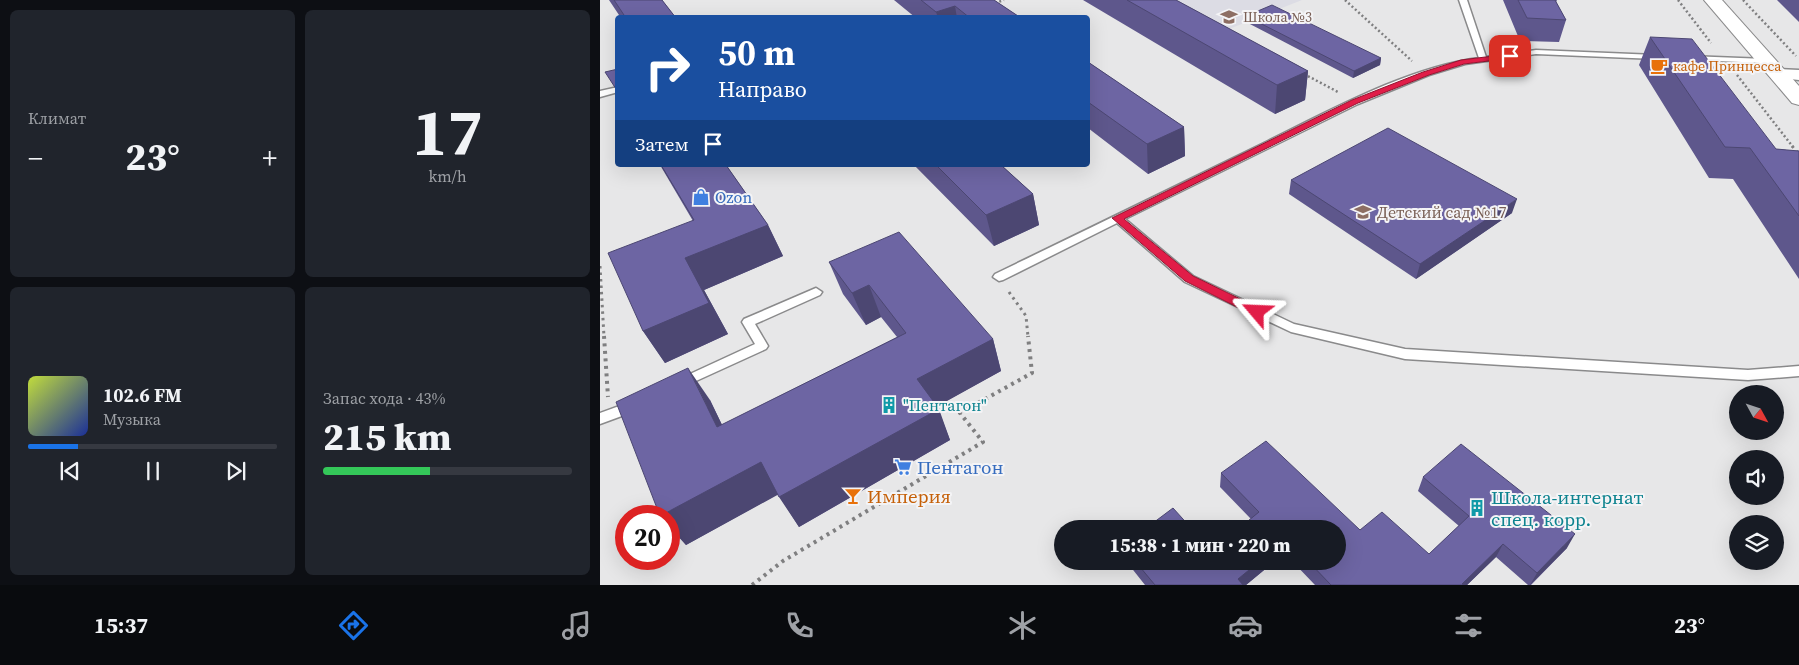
<!DOCTYPE html>
<html lang="ru">
<meta charset="utf-8">
<style>
body{margin:0;font-family:"Source Serif 4",serif;background:#20242c;color:#f1f3f6;height:100vh;display:flex;flex-direction:column;font-size:19px;white-space:nowrap}
*{box-sizing:border-box;margin:0}
p{font-size:16px;color:#9ea1a6}
.icon{flex:none;width:28px;height:28px;fill:none;stroke:currentColor;stroke-width:2;stroke-linecap:round;stroke-linejoin:round}
.map{position:relative;flex:1;overflow:hidden}
.drawer{display:flex;flex-direction:column;gap:10px;padding:10px;background:#0d0f14;width:600px}
.drawer>*{flex:none}
.top-card{position:absolute;left:15px;top:15px;width:475px;height:152px;border-radius:5px;box-shadow:0 5px 20px #0002;background:#1a4fa0;color:#fff;overflow:hidden}
.needle{width:32px;rotate:130deg}
.fabs{position:absolute;left:1129px;top:385px;display:grid;gap:10px}
.fabs a{display:grid;place-items:center;width:55px;height:55px;border-radius:50%;background:#171b24;box-shadow:0 5px 20px #0002;font-size:25px}
.speed{position:absolute;left:15px;top:505px;display:flex;gap:10px;font-size:25px;font-weight:700;text-align:center}
.speed>*{display:grid;place-content:center;width:65px;height:65px;border-radius:50%;background:#171b24;box-shadow:0 5px 20px #0002;line-height:1}
.speed .limit{border:8px solid #d22;background:#fff;color:#111}
.pin{position:absolute;display:grid;place-items:center;width:42px;height:42px;color:#fff;margin:-21px;border-radius:10px;box-shadow:0 2px 8px #0006}
.me{position:absolute;width:55px;margin:-28px;rotate:296deg;stroke-linejoin:round;filter:drop-shadow(0 0 4px #0008)}
.turn{display:flex;align-items:center;gap:18px;height:105px;padding:0 20px;font-size:22px}
.turn .icon{width:65px;height:65px;stroke-width:2.5}
.turn b{display:block;font-size:35px;line-height:42px}
.then{display:flex;align-items:center;height:48px;padding:0 20px;background:#0003;gap:10px;font-size:19px}
.big{font-size:38px;font-weight:800;line-height:1.1}
.drawer .tile{flex:1;display:flex;flex-direction:column;justify-content:center;gap:8px;min-width:0;padding:0 18px;border-radius:8px;background:#20242c}
.drawer .dial{align-items:center;gap:0}
.dial b{font-size:65px;line-height:1}
.song{display:flex;align-items:center;gap:15px}
.cover{width:60px;height:60px;border-radius:8px;background:linear-gradient(135deg,hsl(70 70% 55%),hsl(230 70% 35%))}
.played{height:5px;border-radius:2px;background:linear-gradient(90deg,#1a73e8 20%,#363941 20%)}
.keys{display:flex;justify-content:space-around;direction:ltr}
.heat{display:flex;justify-content:space-between;align-items:center;font-size:28px;direction:ltr}
.charge{height:8px;border-radius:4px;background:linear-gradient(90deg,#34c759 43%,#363941 0)}
.drawer .tiles{flex:1;display:grid;gap:10px;grid-template-columns:repeat(2,1fr)}
.trip{position:absolute;left:454px;top:520px;width:292px;height:50px;border-radius:25px;background:#171b24;box-shadow:0 5px 20px #0002;font-weight:800;line-height:50px;text-align:center}
.dock{display:flex;height:80px;justify-content:space-around;align-items:center;background:#090b0e;color:#9ea1a6}
.dock .icon{width:35px;height:35px}
.dock .current{color:#1a73e8}
.dock b{font-size:22px;color:#f1f3f6}
main{display:flex;flex:1;min-height:0}
.map>svg:first-child{display:block}
</style>
<main>
<section class="drawer">
<div class="tiles">
<div class="tile"><p>Климат</p>
<div class="heat"><a>−</a><b class="big">23°</b><a>+</a></div>
</div>
<div class="tile dial"><b>17</b><p>km/h</p></div>
<div class="tile">
<div class="song"><i class="cover"></i><div><b>102.6 FM</b><p>Музыка</p></div></div>
<div class="played"></div>
<div class="keys"><svg class="icon" aria-label="previous" viewBox="0 0 24 24"><path d="M18 5L8 12l10 7zM5 5v14"/></svg><svg class="icon" aria-label="pause" viewBox="0 0 24 24"><path d="M8 5v14M16 5v14"/></svg><svg class="icon" aria-label="next" viewBox="0 0 24 24"><path d="M6 5l10 7-10 7zM19 5v14"/></svg></div>
</div>
<div class="tile"><p>Запас хода · 43%</p><b class="big">215 km</b><div class="charge"></div></div>
</div>
</section>
<div class="map">
<svg width="1199" height="585" viewBox="0 0 1199 585">
<rect width="100%" height="100%" fill="#e7e7e8"/>
<!-- built -->
<path fill="#dcdce4" d="M567,0h135l-78,31z"/>
<g fill="none" stroke-linecap="round" stroke-linejoin="round">
<!-- lane casing -->
<g stroke="#8a8a8b" stroke-width="3">
<path id="lane" d="M859,0h8l19,57 50,-7 120,5 4,2 -4,2 -120,-5 -71,10 -36,11 -71,29 -233,115 68,57 101,48 111,25 343,21 51,-4v10l-51,4 -343,-21 -114,-27 -106,-50 -68,-59 -114,57 -4,1 -6,-4 2,-3c91,-44 182,-88 273,-133 63,-31 141,-74 211,-83z
M1089,56l77,3 4,2 -4,2 -74,-3h-3z
M18,87v5l-18,5v-6z
M216,288l6,4 -2,3 -65,29 13,22 -2,3 -81,37 -4,2 -4,-2 -2,-3 2,-3 78,-36 -13,-22 2,-3z
M33,401l5,1 1,4 -1,4 -38,14v-11z"/>
</g>
<!-- street casing -->
<g stroke="#8a8a8b" stroke-width="3">
<path id="street" d="M1177,69l22,1v10l-28,-3 -2,-3 2,-3z"/>
</g>
<!-- secondary casing -->
<g stroke="#8a8a8b" stroke-width="2">
<path id="secondary" d="M1104,0h18l77,86v19l-7,-2z"/>
</g>
<!-- path-far2 -->
<path stroke="#7f7f80" stroke-width="2.5" stroke-dasharray="2 2.5" stroke-linecap="butt" d="M745,0l67,61
M1078,0l33,43
M1143,0l53,56
M395,3l9,-3
M704,74l34,18
M1137,75l56,72"/>
<!-- path-far1 -->
<path stroke="#7f7f80" stroke-width="3" stroke-dasharray="2.5 4" stroke-linecap="butt" d="M1192,146l7,8
M0,266l4,71
M409,292l17,24 2,21"/>
<!-- path -->
<path stroke="#7f7f80" stroke-width="4" stroke-dasharray="3 4.5" stroke-linecap="butt" d="M4,336l4,61
M152,585l31,-24 200,-119 -23,-29 72,-40 -4,-37"/>
<!-- lane -->
<use href="#lane" fill="#fff" fill-rule="evenodd"/>
<!-- street -->
<use href="#street" fill="#fff" fill-rule="evenodd"/>
<!-- secondary -->
<use href="#secondary" fill="#fff" fill-rule="evenodd"/>
</g>
<!-- wall -->
<path fill="#5e578c" d="M9,0h53l14,18h-55z
M294,0h100l27,18h-105z
M483,0h93l132,71 -3,29 -30,14z
M903,0h54l-1,2 10,18 -7,22 -39,-1z
M1177,0h22v22z
M646,16l135,42 -1,7 -27,13 -107,-56z
M1050,37l126,112 23,2v128l-66,-100 -24,-1 -70,-113z
M488,62l96,65 1,29 -37,18 -60,-46z
M60,165h66l42,60 15,31 -79,34 24,44 -63,29 -22,-32 50,-110z
M314,165h87l32,29 6,31 -45,21z
M691,180l221,33 -96,66 -127,-85z
M229,262l164,77 8,32 -64,35 13,34 -151,87 -21,-33 -92,51 -17,-19v-10l41,-116 12,25 175,-88 -16,-20 -15,8 -23,-31z
M621,473l139,57 69,24 30,-28 -41,-35 5,-14 144,71 -36,37h-3l-32,-28 -29,28h-152l-23,-24h46l-87,-42 -31,-32z
M526,561h149l-29,24h-101z"/>
<!-- shaded-wall -->
<path fill="#4c4772" d="M355,6l2,12h-19l-2,-6z
M781,58l-1,7 -27,13 1,-7z
M708,71l-3,29 -30,14 2,-29z
M584,127l1,29 -37,18 -1,-30z
M433,194l6,31 -45,21 -8,-31z
M917,199l-5,14 -96,66 4,-15z
M168,225l15,31 -79,34 24,44 -63,29 -22,-32 42,-73z
M269,285l12,32 -15,8 -14,-32z
M393,339l8,32 -72,40 -12,-32z
M88,368l22,32 28,58 -21,-31z
M339,409l11,31 -151,87 -20,-30z
M161,462l20,31 -95,52 -17,-19v-10h-9z
M975,534l-8,14 -37,37 7,-12z
M903,544l-7,13 -29,28h-6z
M660,561h15l-29,24h-9l1,-6z"/>
<!-- building -->
<path fill="#6d65a3" stroke="#4c4772" d="M14,0h48l14,18h-50z
M321,0h73l27,18h-51l-15,-12 -19,6z
M527,0h49l132,71 -31,14z
M918,0h37l11,20 -39,-2z
M672,5l109,53 -27,13 -108,-55z
M1050,37l42,2 84,110 23,2v65l-49,-68 -25,-1z
M488,62l96,65 -37,17 -59,-42z
M18,69v23l-13,-20z
M788,128l129,71 -97,65 -129,-84z
M61,165h65l42,60 -83,33 24,45 -66,28 -35,-78 86,-33z
M336,165h65l32,29 -47,21z
M299,232l94,107 -76,40 22,30 -160,88 -18,-35 -101,54 -44,-114 72,-34 29,59 189,-94 -37,-48 -17,8 -23,-31z
M666,441l94,89 22,-18 47,42 40,-38 -46,-39 38,-33 114,90 -38,39 -34,-29 -41,40 2,1h-133l-23,-24h30v-32h-100l21,-17 -38,-39z
M573,508l19,21h-47z
M535,561h125l-22,18 5,6h-88z"/>
<!-- route -->
<path fill="#e11d48" stroke="#92132f" d="M910,54l4,2 -1,2 -49,6 -35,11 -71,28 -234,116 69,57 68,33 2,3 -2,3h-8l-68,-34 -73,-63 240,-118 71,-28 38,-12z"/>
<!-- icons -->
<defs>
<g id="school-bare" transform="scale(1.35)"><path d="M0-5L7-2L0 1L-7-2ZM-4 1L0 2.5L4 1V4Q0 6-4 4Z" fill="#8d6e63" stroke="#f4f4f6" stroke-width="2.5" paint-order="stroke"/></g>
<g id="cafe-bare" transform="scale(1.35)"><path d="M-5.5-4.5H6V0H3Q3 3.5 0 3.5H-2.5Q-5.5 3.5-5.5 0ZM3-3.2v2h1.7v-2ZM-6 4.5H4V6H-6Z" fill="#e8710a" stroke="#f4f4f6" stroke-width="2.5" paint-order="stroke"/></g>
<g id="shop-bare" transform="scale(1.35)"><path d="M-5-2.5h2.3a2.7 3.5 0 0 1 5.4 0H5L5.5 6h-11ZM-1.5-2.5h3a1.5 2.3 0 0 0-3 0Z" fill="#3f7fe0" stroke="#f4f4f6" stroke-width="2.5" paint-order="stroke"/></g>
<g id="building-bare" transform="scale(1.35)"><path d="M-4-6H4V6H1V3H-1V6H-4ZM-2.5-4.3h1.7v1.8h-1.7ZM.8-4.3h1.7v1.8H.8ZM-2.5-1h1.7V.8h-1.7ZM.8-1h1.7V.8H.8Z" fill="#0f9aa8" stroke="#f4f4f6" stroke-width="2.5" paint-order="stroke"/></g>
<g id="supermarket-bare" transform="scale(1.35)"><path d="M-6-5.5h2.5l.6 2H6L4.5 2H-2.5L-4.4-4H-6ZM-1.5 3.2a1.3 1.3 0 1 0 .1 0ZM3 3.2a1.3 1.3 0 1 0 .1 0Z" fill="#3f7fe0" stroke="#f4f4f6" stroke-width="2.5" paint-order="stroke"/></g>
<g id="bar-bare" transform="scale(1.35)"><path d="M-6-5H6L.8 .8V4.5H3.5V6h-7V4.5H-.8V.8Z" fill="#e8710a" stroke="#f4f4f6" stroke-width="2.5" paint-order="stroke"/></g>
</defs>
<g fill-rule="evenodd">
<use href="#school-bare" x="629" y="17"/>
<use href="#cafe-bare" x="1059" y="66"/>
<use href="#shop-bare" x="101" y="197"/>
<use href="#school-bare" x="763" y="212"/>
<use href="#building-bare" x="289" y="405"/>
<use href="#supermarket-bare" x="303" y="467"/>
<use href="#bar-bare" x="253" y="496"/>
<use href="#building-bare" x="877" y="508"/>
</g>
<g text-anchor="middle" stroke-width="4" stroke-linejoin="round" paint-order="stroke">
<!-- far-education labels -->
<g font-size="14" fill="#785e54" stroke="#f4f4f6" text-anchor="start">
<text x="643" y="22">Школа №3</text>
</g>
<!-- far-food labels -->
<g font-size="14" fill="#c56008" stroke="#f4f4f6" text-anchor="start">
<text x="1073" y="71">кафе Принцесса</text>
</g>
<!-- shop labels -->
<g font-size="16" fill="#366cbe" stroke="#f4f4f6" text-anchor="start">
<text x="115" y="203">Ozon</text>
</g>
<!-- education labels -->
<g font-size="16" fill="#785e54" stroke="#f4f4f6" text-anchor="start">
<text x="777" y="218">Детский сад №17</text>
</g>
<!-- culture labels -->
<g font-size="16" fill="#0d838f" stroke="#f4f4f6" text-anchor="start">
<text x="303" y="411">"Пентагон"</text>
</g>
<!-- near-shop labels -->
<g font-size="19" fill="#366cbe" stroke="#f4f4f6" text-anchor="start">
<text x="317" y="474">Пентагон</text>
</g>
<!-- near-food labels -->
<g font-size="19" fill="#c56008" stroke="#f4f4f6" text-anchor="start">
<text x="267" y="503">Империя</text>
</g>
<!-- near-culture labels -->
<g font-size="19" fill="#0d838f" stroke="#f4f4f6" text-anchor="start">
<text x="891" y="504">Школа-интернат<tspan x="891" dy="22">спец. корр.</tspan></text>
</g>
</g>
</svg>
<div class="fabs">
<a><svg class="needle" viewBox="-14 -14 28 28"><path d="M0-13l5 13h-10z" fill="#e53935"/><path d="M0 13l5-13h-10z" fill="#9ea1a6"/></svg></a>
<a><svg class="icon" aria-label="sound" viewBox="0 0 24 24"><path d="M4 9h4l5-4v14l-5-4H4zM17 9q2 3 0 6"/></svg></a>
<a><svg class="icon" aria-label="layers" viewBox="0 0 24 24"><path d="M12 4l9 5-9 5-9-5zM3 14l9 5 9-5"/></svg></a>
</div>
<div class="speed"><div class="limit">20</div></div>
<div class="pin" style="left:910px;top:56px;background:#d93025"><svg class="icon" aria-label="arrive" viewBox="0 0 24 24"><path d="M6 21V4h12l-3 4 3 4H6"/></svg></div>
<svg class="me" style="left:657px;top:312px" viewBox="-20 -20 40 40"><path d="M0-17L14 15 0 8-14 15z" fill="#e11d48" stroke="#fff" stroke-width="4"/></svg>
<div class="trip">15:38 · 1 мин · 220 m</div>
<div class="top-card">
<div class="turn"><svg class="icon" aria-label="right" viewBox="0 0 24 24"><path d="M7 20v-9h11M14 6l5 5-5 5"/></svg><div><b>50 m</b>Направо</div></div>
<div class="then">Затем<svg class="icon" aria-label="arrive" viewBox="0 0 24 24"><path d="M6 21V4h12l-3 4 3 4H6"/></svg></div>
</div>
</div>
</main>
<nav class="dock">
<b>15:37</b>
<svg class="icon current" aria-label="directions" viewBox="0 0 24 24"><path d="M12 3l9 9-9 9-9-9zM9 14v-3h6M13 9l2 2-2 2"/></svg>
<svg class="icon" aria-label="music" viewBox="0 0 24 24"><path d="M9 18V5l10-2v13"/><circle cx="6" cy="18" r="3"/><circle cx="16" cy="16" r="3"/></svg>
<svg class="icon" aria-label="phone" viewBox="0 0 24 24"><path d="M5 4h4l2 5-3 2q2 4 5 5l2-3 5 2v4C11 20 4 13 5 4z"/></svg>
<svg class="icon" aria-label="climate" viewBox="0 0 24 24"><path d="M12 3v18M4 7l16 10M4 17L20 7"/></svg>
<svg class="icon" aria-label="car" viewBox="0 0 24 24"><path d="M5 17H2v-5l4-1 3-4h7l3 4 3 1v5h-3M9 17h6M6 11h13"/><circle cx="7" cy="17" r="2"/><circle cx="17" cy="17" r="2"/></svg>
<svg class="icon" aria-label="filters" viewBox="0 0 24 24"><path d="M4 7h16M4 17h16"/><circle cx="9" cy="7" r="2"/><circle cx="15" cy="17" r="2"/></svg>
<b>23°</b>
</nav>
